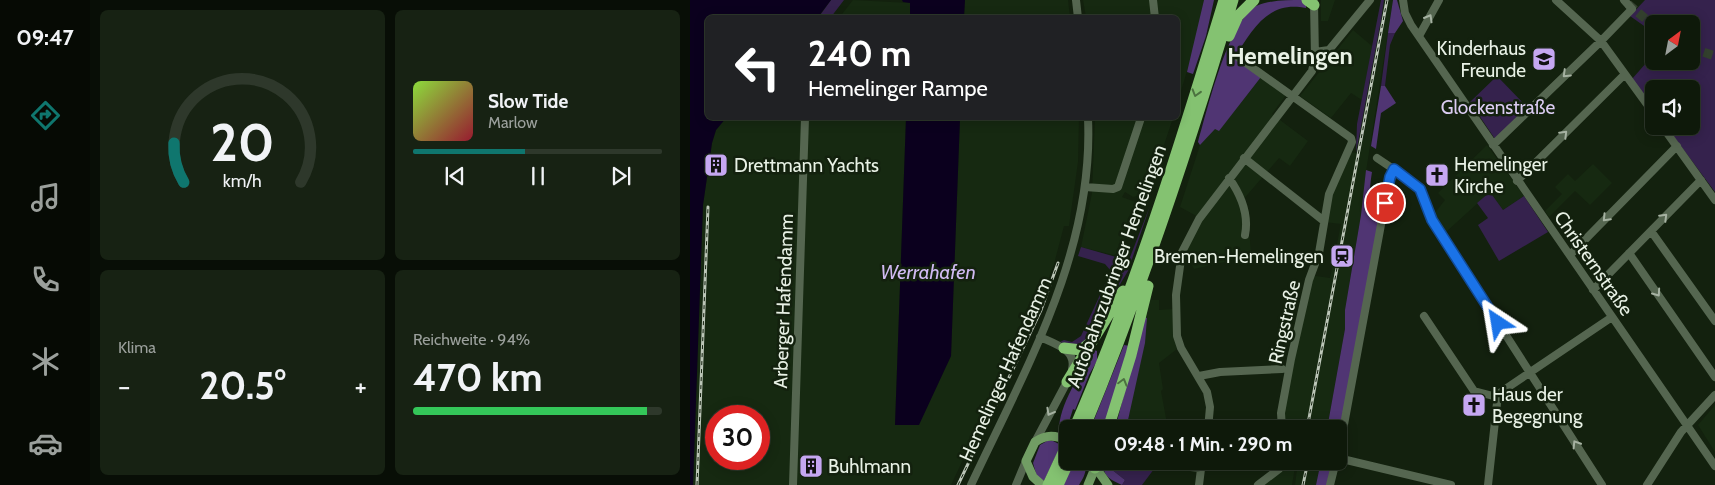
<!DOCTYPE html>
<html lang="de">
<meta charset="utf-8">
<style>
body{margin:0;font-family:Cabin,sans-serif;background:#172213;color:#f1f3f6;height:100vh;display:flex;flex-direction:column;font-size:19px;white-space:nowrap}
*{box-sizing:border-box;margin:0}
p{font-size:16px;color:#9ba09c}
.icon{flex:none;width:28px;height:28px;fill:none;stroke:currentColor;stroke-width:2;stroke-linecap:round;stroke-linejoin:round}
.map{position:relative;flex:1;overflow:hidden}
.details{display:flex;flex-direction:column;gap:10px;padding:10px;background:#080e06;width:600px}
.details>*{flex:none}
.hud{position:absolute;left:15px;top:15px;width:475px;height:105px;border-radius:8px;box-shadow:0 2px 12px #0003,0 0 0 1px #2e382b;background:#202124;color:#fff;overflow:hidden}
.needle{width:32px;rotate:32deg}
.tools{position:absolute;left:955px;top:15px;display:grid;gap:10px}
.tools a{display:grid;place-items:center;width:55px;height:55px;border-radius:8px;background:#0e190a;box-shadow:0 2px 12px #0003,0 0 0 1px #2e382b;font-size:25px}
.speed{position:absolute;left:15px;top:405px;display:flex;gap:10px;font-size:25px;font-weight:700;text-align:center}
.speed>*{display:grid;place-content:center;width:65px;height:65px;border-radius:50%;background:#0e190a;box-shadow:0 2px 12px #0003,0 0 0 1px #2e382b;line-height:1}
.speed .limit{border:8px solid #d22;background:#fff;color:#111}
.pin{position:absolute;display:grid;place-items:center;width:42px;height:42px;color:#fff;margin:-21px;border:2px solid #fff;border-radius:50%;box-shadow:0 1px 5px #0007}
.me{position:absolute;width:55px;margin:-28px;rotate:327deg;stroke-linejoin:round;filter:drop-shadow(0 0 4px #0008)}
.turn{display:flex;align-items:center;gap:18px;height:105px;padding:0 20px;font-size:22px}
.turn .icon{width:65px;height:65px;stroke-width:2.5}
.turn b{display:block;font-size:35px;line-height:42px}
.big{font-size:38px;font-weight:700;line-height:1.1}
.details .tile{flex:1;display:flex;flex-direction:column;justify-content:center;gap:8px;min-width:0;padding:0 18px;border-radius:8px;background:#172213}
.details .dial{align-items:center;gap:0}
.dial svg{height:130px;overflow:visible;fill:none;stroke:#2e382b;stroke-width:7;stroke-linecap:round;text-anchor:middle}
.dial text{fill:#f1f3f6;stroke:none}
.song{display:flex;align-items:center;gap:15px}
.cover{width:60px;height:60px;border-radius:8px;background:linear-gradient(135deg,hsl(90 70% 55%),hsl(350 70% 35%))}
.played{height:5px;border-radius:2px;background:linear-gradient(90deg,#0f766e 45%,#2e382b 45%)}
.keys{display:flex;justify-content:space-around;direction:ltr}
.heat{display:flex;justify-content:space-between;align-items:center;font-size:28px;direction:ltr}
.charge{height:8px;border-radius:4px;background:linear-gradient(90deg,#34c759 94%,#2e382b 0)}
.details .tiles{flex:1;display:grid;gap:10px;grid-template-columns:repeat(2,1fr)}
.trip{position:absolute;left:369px;top:420px;width:288px;height:50px;border-radius:8px;background:#0e190a;box-shadow:0 2px 12px #0003,0 0 0 1px #2e382b;font-weight:700;line-height:50px;text-align:center}
main{display:flex;flex:1;min-height:0}
.tabs{display:flex;flex-direction:column;width:90px;justify-content:space-around;align-items:center;background:#060a04;color:#9ba09c}
.tabs .icon{width:35px;height:35px}
.tabs .current{color:#0f766e}
.tabs b{font-size:22px;color:#f1f3f6}
.map>svg:first-child{display:block}
</style>
<main>
<nav class="tabs">
<b>09:47</b>
<svg class="icon current" aria-label="directions" viewBox="0 0 24 24"><path d="M12 3l9 9-9 9-9-9zM9 14v-3h6M13 9l2 2-2 2"/></svg>
<svg class="icon" aria-label="music" viewBox="0 0 24 24"><path d="M9 18V5l10-2v13"/><circle cx="6" cy="18" r="3"/><circle cx="16" cy="16" r="3"/></svg>
<svg class="icon" aria-label="phone" viewBox="0 0 24 24"><path d="M5 4h4l2 5-3 2q2 4 5 5l2-3 5 2v4C11 20 4 13 5 4z"/></svg>
<svg class="icon" aria-label="climate" viewBox="0 0 24 24"><path d="M12 3v18M4 7l16 10M4 17L20 7"/></svg>
<svg class="icon" aria-label="car" viewBox="0 0 24 24"><path d="M5 17H2v-5l4-1 3-4h7l3 4 3 1v5h-3M9 17h6M6 11h13"/><circle cx="7" cy="17" r="2"/><circle cx="17" cy="17" r="2"/></svg>
</nav>
<section class="details">
<div class="tiles">
<div class="tile dial"><svg viewBox="0 0 100 80">
<path d="M14 69A42 42 0 1 1 86 69"/>
<path d="M14 69A42 42 0 0 1 8 45" stroke="#0f766e"/>
<text x="50" y="56" font-size="32" font-weight="700">20</text>
<text x="50" y="72" font-size="11">km/h</text>
</svg></div>
<div class="tile">
<div class="song"><i class="cover"></i><div><b>Slow Tide</b><p>Marlow</p></div></div>
<div class="played"></div>
<div class="keys"><svg class="icon" aria-label="previous" viewBox="0 0 24 24"><path d="M18 5L8 12l10 7zM5 5v14"/></svg><svg class="icon" aria-label="pause" viewBox="0 0 24 24"><path d="M8 5v14M16 5v14"/></svg><svg class="icon" aria-label="next" viewBox="0 0 24 24"><path d="M6 5l10 7-10 7zM19 5v14"/></svg></div>
</div>
<div class="tile"><p>Klima</p>
<div class="heat"><a>−</a><b class="big">20.5°</b><a>+</a></div>
</div>
<div class="tile"><p>Reichweite · 94%</p><b class="big">470 km</b><div class="charge"></div></div>
</div>
</section>
<div class="map">
<svg width="1025" height="485" viewBox="0 0 1025 485">
<rect width="100%" height="100%" fill="#13210e"/>
<!-- built -->
<path fill="#162911" fill-rule="evenodd" d="M163,0l57,3v14l-71,1z
M275,0h103l2,17h-106z
M393,0h121l-11,51 -15,50v-83l-92,-1z
M631,0h14l-7,21h-7z
M694,0h9l-26,165 -6,50 -16,95v19l-18,100h-43l-1,-14 28,-138 5,-1 14,2 11,-54 -17,-2 6,-28 20,-42 6,1z
M663,30l19,16 -10,54 -11,-7 -20,25 -31,-22z
M856,47l10,10 -14,14 -10,-10z
M571,77l25,18 -14,19 36,27 -18,25 -11,-8 -37,43 8,39 1,16 -57,13 -5,-10 -7,-2 18,-39 -20,-11 20,-62 15,-17 4,2z
M36,118h180l-11,306 23,1 33,-69 9,-238h119l-1,44 -9,64h-5l-10,38 -20,54 -28,51 -55,116h-258l10,-280 9,-62 4,-13zM26,416h43v43h-43z
M405,118h78l-25,75 -15,4 -8,-5 -3,5 16,6 -18,49 -6,3 -33,-8 11,-54z
M797,145l37,51 -21,14 -13,-18 -44,40 -12,-18 11,-14 -7,-7z
M903,164l19,19 -22,22 -15,-14 -26,26 -4,-6 17,-17 -7,-7 13,-13 7,7z
M458,300h11v10l14,-1v20l4,20 -18,14 4,26 -2,2 7,38h-18l-22,-9z
M1025,405v47l-17,-27z
M592,461h14l-4,24h-38l16,-11z
M608,461h23l-5,24h-21z"/>
<!-- green -->
<path fill="#35224d" d="M141,0h13l-13,17 -13,1z
M691,0h3l-3,20 -25,133 1,-29z
M955,0h70v192l-49,-66h25v-37h-37v20l-22,-30 22,-25v7h37v-37h-37v9l-24,-17z
M698,33h7l-5,12 -5,41h-4z
M807,76l30,31 -32,32 -25,-37z
M800,192l13,18 21,-14 24,36 -49,29 -21,-36 10,-7 -11,-15z
M460,206l-22,65 -45,75 -16,-1 -7,-3 4,-2 8,2 9,-6 30,-65 -6,-7 -27,-8 3,-9 42,12 -4,10 6,1z
M424,461h39l4,4 -15,20h-20l3,-5 -14,-11z"/>
<!-- forest -->
<path fill="#503573" d="M514,0h10l-8,36 -13,38 -6,-2z
M612,0l4,3v5c-39,-8 -54,23 -72,50l27,19 -42,54 -4,-2 -15,16 -2,-3c10,-34 29,-118 58,-136 14,-6 31,-6 46,-6z
M703,0h4l6,21 -8,12h-7z
M691,86h4l11,17 -15,10 -5,36 -5,-3z
M676,170l6,2c-2,13 -5,31 6,42l5,-31 3,2 -48,260v-16h-11l18,-100v-19l16,-95z
M454,317l3,1 -2,25 -17,77 -3,9h-10z
M434,345l6,1 -25,83h-8l3,-7 -6,-2z
M404,350l3,1v10l-8,14 -14,35 -2,-1 -7,22h-7c0,-28 22,-57 35,-81z
M357,441h6l8,4 -17,36 -7,-4 -4,-14 7,-18z
M384,461h10c4,9 0,16 -5,24h-16z
M414,461h10l-3,8 14,11 -3,5c-12,-5 -21,-10 -18,-24z
M631,461h13l-7,24h-11z"/>
<!-- water -->
<path fill="#0b001e" d="M0,0h141l-13,17 -110,1v100h18l-10,12 -4,13 -9,62 -10,280h-3z
M212,0h63l-1,17h-54v-14l-7,-1z
M216,118h54l-9,238 -32,69h-24z"/>
<g fill="none" stroke-linecap="round" stroke-linejoin="round">
<!-- major-tunnel -->
<path stroke="#33402e" stroke-width="9" stroke-dasharray="9 4.5" stroke-linecap="butt" d="M938,4l26,22
M1001,48l24,8"/>
<!-- minor -->
<path stroke="#556650" stroke-width="8" d="M386,0l2,18
M463,0l2,18
M713,0l2,13 6,12 304,441
M866,0l45,41 53,73
M729,36l20,-36
M625,52l14,-2 41,-50
M549,58l112,80 1,4 -23,52 -10,59 -10,27 -18,79 -10,54 1,16
M972,126l53,74
M803,145l108,-104 31,-32 -8,-9
M554,158l80,63
M687,158l40,27 15,35 170,265
M539,178c12,17 20,37 16,57
M827,181l108,-107
M395,187l28,2 5,-2 23,-69
M961,231l64,90
M939,253l86,124
M880,255l107,-109
M903,290l108,-110
M734,316l50,75 23,6
M350,337c15,7 37,13 32,32
M509,376l21,-4 62,-3
M518,429l2,-22 -3,-15 -26,-44 -4,-12 -1,-41 6,-43 17,-33 113,-148 3,-13 -1,-56
M345,442l33,-62
M648,457l47,-254 9,-34
M648,458l113,27
M479,461l11,5 21,2
M103,485l12,-367
M281,485c55,-117 123,-234 117,-367
M326,485l10,-24
M509,485l3,-24
M568,485l21,-16 6,-8
M640,485l6,-24
M798,485l10,-91 114,-77
M957,485l34,-53 34,-37"/>
<!-- major -->
<path stroke="#719d64" stroke-width="9" d="M401,461l17,24
M352,485l-9,-8 -7,-16 9,-19c11,-8 21,-7 33,-1
M398,485l7,-17"/>
<!-- highway -->
<path stroke="#84c271" stroke-width="11" d="M617,0l7,5
M539,36l9,-20 16,-16
M374,348l17,2 10,-8
M377,382l56,-91
M384,429c61,-139 106,-284 150,-429
M394,429c58,-140 106,-284 149,-429
M418,429l23,-74 17,-69
M405,468l2,-7
M358,485l20,-43
M368,485l11,-24"/>
<!-- rail casing -->
<g stroke="#bcc6b8" stroke-width="3">
<path id="rail" d="M617,429l80,-429
M7,485l11,-278
M268,485l83,-175 17,-47
M613,485l5,-24"/>
</g>
<!-- rail -->
<use href="#rail" stroke="#13210e" stroke-width="1" stroke-dasharray="4" stroke-linecap="butt"/>
</g>
<!-- one-way arrows -->
<defs><path id="oneway-chevron" d="M-2-3.5L2.5 0L-2 3.5" fill="none" stroke-width="1.6" stroke-linecap="round" stroke-linejoin="round" transform="scale(1.25)"/></defs>
<g stroke="#a6b2a2">
<use href="#oneway-chevron" transform="translate(739 18) rotate(-60)"/>
<use href="#oneway-chevron" transform="translate(876 74) rotate(136)"/>
<use href="#oneway-chevron" transform="translate(874 134) rotate(-45)"/>
<use href="#oneway-chevron" transform="translate(974 217) rotate(-45)"/>
<use href="#oneway-chevron" transform="translate(916 218) rotate(134)"/>
<use href="#oneway-chevron" transform="translate(967 293) rotate(55)"/>
<use href="#oneway-chevron" transform="translate(360 412) rotate(119)"/>
<use href="#oneway-chevron" transform="translate(886 444) rotate(-122)"/>
</g>
<g stroke="#4c7240">
<use href="#oneway-chevron" transform="translate(506 93) rotate(107)"/>
<use href="#oneway-chevron" transform="translate(433 382) rotate(-74)"/>
</g>
<g fill="none" stroke-linecap="round" stroke-linejoin="round">
<!-- route casing -->
<g stroke="#114b97" stroke-width="12">
<path id="route" d="M695,203l5,-26 4,-8 26,20 12,31 66,103"/>
</g>
<!-- route -->
<use href="#route" stroke="#1a73e8" stroke-width="9"/>
</g>
<!-- icons -->
<defs>
<g id="school-square" transform="scale(1.25)"><rect x="-9" y="-9" width="18" height="18" rx="4" fill="#c5a7f1" stroke="#13210e"/><path d="M0-5L7-2L0 1L-7-2ZM-4 1L0 2.5L4 1V4Q0 6-4 4Z" fill="#111"/></g>
<g id="building-square" transform="scale(1.25)"><rect x="-9" y="-9" width="18" height="18" rx="4" fill="#c5a7f1" stroke="#13210e"/><path d="M-4-6H4V6H1V3H-1V6H-4ZM-2.5-4.3h1.7v1.8h-1.7ZM.8-4.3h1.7v1.8H.8ZM-2.5-1h1.7V.8h-1.7ZM.8-1h1.7V.8H.8Z" fill="#111"/></g>
<g id="church-square" transform="scale(1.25)"><rect x="-9" y="-9" width="18" height="18" rx="4" fill="#c5a7f1" stroke="#13210e"/><path d="M-1.2-6h2.4v3.5h3.3v2.4h-3.3V6h-2.4V-.1h-3.3v-2.4h3.3Z" fill="#111"/></g>
<g id="station-square" transform="scale(1.25)"><rect x="-9" y="-9" width="18" height="18" rx="4" fill="#c5a7f1" stroke="#13210e"/><path d="M-3-6H3Q5-6 5-4V2Q5 4 3 4L4.5 6H3L1.5 4h-3L-3 6H-4.5L-3 4Q-5 4-5 2V-4Q-5-6-3-6ZM-3.5-4v3h7v-3ZM-3.5 1v1.5H-2V1ZM2 1v1.5H3.5V1Z" fill="#111"/></g>
</defs>
<g fill-rule="evenodd">
<use href="#school-square" x="854" y="59"/>
<use href="#building-square" x="26" y="165"/>
<use href="#church-square" x="747" y="175"/>
<use href="#station-square" x="652" y="256"/>
<use href="#church-square" x="784" y="405"/>
<use href="#building-square" x="121" y="466"/>
</g>
<g text-anchor="middle" stroke-width="5" stroke-linejoin="round" paint-order="stroke">
<!-- poi labels -->
<g font-size="19" fill="#e8f1e5" stroke="#13210e" text-anchor="start">
<text x="836" y="55" text-anchor="end">Kinderhaus<tspan x="836" dy="22">Freunde</tspan></text>
<text x="764" y="171">Hemelinger<tspan x="764" dy="22">Kirche</tspan></text>
<text x="44" y="172">Drettmann Yachts</text>
<text x="634" y="263" text-anchor="end">Bremen-Hemelingen</text>
<text x="802" y="401">Haus der<tspan x="802" dy="22">Begegnung</tspan></text>
<text x="138" y="473">Buhlmann</text>
</g>
<!-- park labels -->
<g font-size="19" fill="#dbccf2" stroke="#13210e">
<text x="808" y="114">Glockenstraße</text>
</g>
<!-- street labels -->
<g font-size="19" fill="#e8f1e5" stroke="#13210e">
<text transform="translate(904 263) rotate(55)" y="7">Christernstraße</text>
<text transform="translate(426 266) rotate(-70)" y="7">Autobahnzubringer Hemelingen</text>
<text transform="translate(93 301) rotate(-88)" y="7">Arberger Hafendamm</text>
<text transform="translate(594 322) rotate(-77)" y="7">Ringstraße</text>
<text transform="translate(315 369) rotate(-66)" y="7">Hemelinger Hafendamm</text>
</g>
<!-- water labels -->
<g font-size="20" font-style="italic" fill="#d0baf2" stroke="#13210e">
<text x="238" y="279">Werrahafen</text>
</g>
<!-- district labels -->
<g font-size="24" font-weight="bold" fill="#e8f1e5" stroke="#13210e">
<text x="600" y="64">Hemelingen</text>
</g>
</g>
</svg>
<div class="tools">
<a><svg class="needle" viewBox="-14 -14 28 28"><path d="M0-13l5 13h-10z" fill="#e53935"/><path d="M0 13l5-13h-10z" fill="#9ba09c"/></svg></a>
<a><svg class="icon" aria-label="sound" viewBox="0 0 24 24"><path d="M4 9h4l5-4v14l-5-4H4zM17 9q2 3 0 6"/></svg></a>
</div>
<div class="speed"><div class="limit">30</div></div>
<div class="pin" style="left:695px;top:203px;background:#d93025"><svg class="icon" aria-label="arrive" viewBox="0 0 24 24"><path d="M6 21V4h12l-3 4 3 4H6"/></svg></div>
<svg class="me" style="left:808px;top:323px" viewBox="-20 -20 40 40"><path d="M0-17L14 15 0 8-14 15z" fill="#1a73e8" stroke="#fff" stroke-width="4"/></svg>
<div class="trip">09:48 · 1 Min. · 290 m</div>
<div class="hud">
<div class="turn"><svg class="icon" aria-label="left" viewBox="0 0 24 24"><path d="M17 20v-9H6M10 6l-5 5 5 5"/></svg><div><b>240 m</b>Hemelinger Rampe</div></div>
</div>
</div>
</main>
